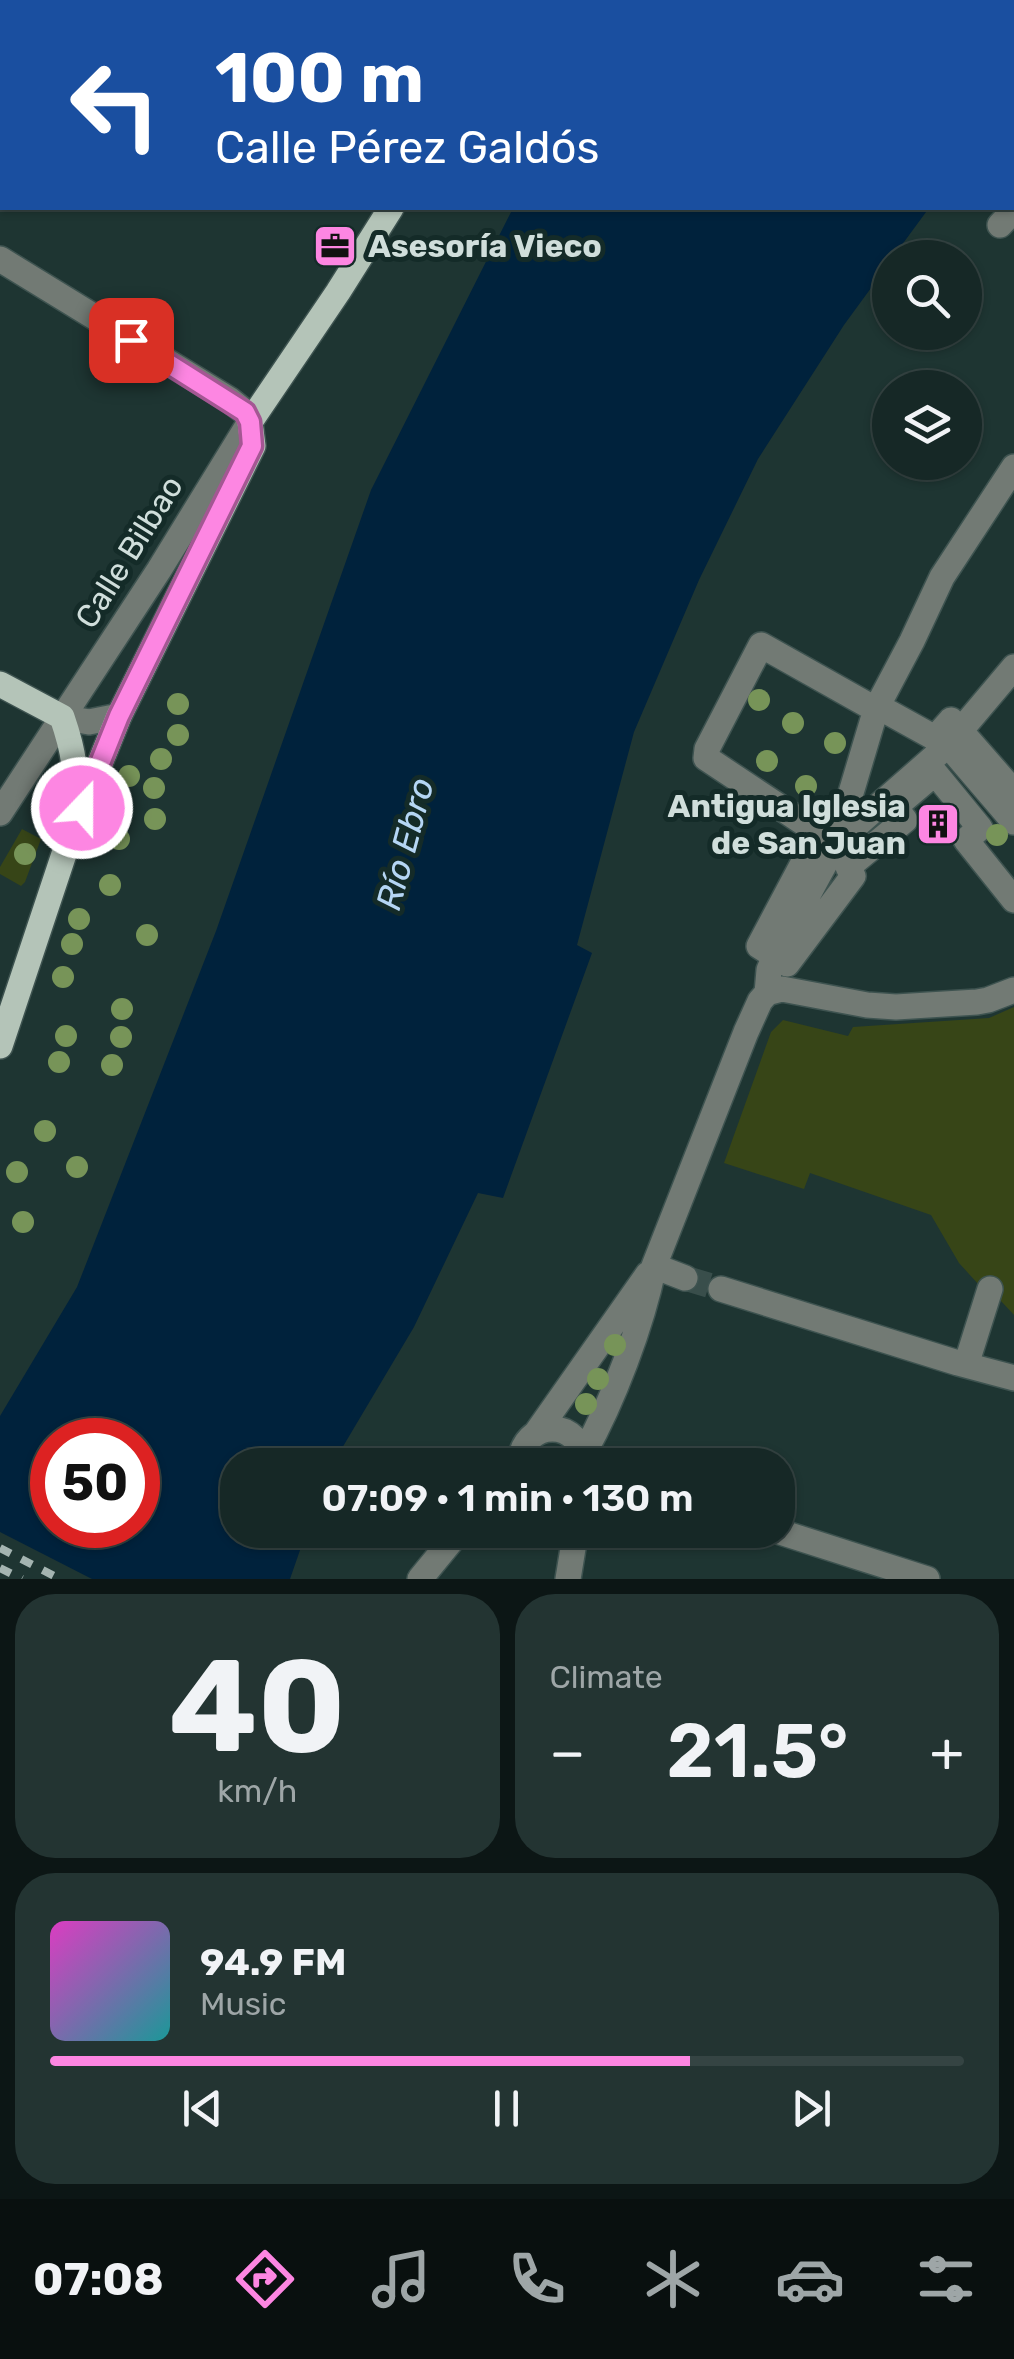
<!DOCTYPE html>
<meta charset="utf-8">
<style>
body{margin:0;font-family:Rubik,sans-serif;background:#233432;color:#f1f3f6;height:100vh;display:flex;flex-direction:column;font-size:38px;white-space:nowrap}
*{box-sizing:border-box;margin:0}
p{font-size:32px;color:#9ea6a7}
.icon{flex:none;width:55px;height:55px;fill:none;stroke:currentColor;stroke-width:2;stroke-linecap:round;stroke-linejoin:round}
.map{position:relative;height:1579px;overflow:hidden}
.details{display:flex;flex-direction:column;gap:15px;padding:15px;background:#0c1615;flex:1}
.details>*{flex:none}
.banner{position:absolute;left:0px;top:0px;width:1015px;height:210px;box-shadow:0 2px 8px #0004,0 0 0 2px #354443;background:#1a4fa0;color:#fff;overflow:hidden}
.buttons{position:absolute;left:872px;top:240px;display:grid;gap:20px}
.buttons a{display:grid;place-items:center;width:110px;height:110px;border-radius:50%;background:#162826;box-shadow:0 2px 8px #0004,0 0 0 2px #354443;font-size:50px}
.speed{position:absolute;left:30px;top:1418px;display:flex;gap:20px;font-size:50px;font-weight:700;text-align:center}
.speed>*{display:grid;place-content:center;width:130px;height:130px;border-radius:50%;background:#162826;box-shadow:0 2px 8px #0004,0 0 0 2px #354443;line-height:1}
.speed .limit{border:15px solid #d22;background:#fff;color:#111}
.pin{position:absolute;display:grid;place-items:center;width:85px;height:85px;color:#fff;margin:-42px;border-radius:20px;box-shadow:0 5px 15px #0006}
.me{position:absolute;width:110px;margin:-55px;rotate:22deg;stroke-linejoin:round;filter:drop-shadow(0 0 8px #0008)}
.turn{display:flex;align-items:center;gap:35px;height:210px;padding:0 50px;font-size:45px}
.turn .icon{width:130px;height:130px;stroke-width:2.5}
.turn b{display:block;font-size:70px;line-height:85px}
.big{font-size:75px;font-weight:600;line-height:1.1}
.details .card{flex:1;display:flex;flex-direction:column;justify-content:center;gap:15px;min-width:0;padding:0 35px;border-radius:40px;background:#233432}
.details .dial{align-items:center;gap:0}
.dial b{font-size:130px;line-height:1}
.song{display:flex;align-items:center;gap:30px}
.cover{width:120px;height:120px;border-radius:15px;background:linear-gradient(135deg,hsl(310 70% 55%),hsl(180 70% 35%))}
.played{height:10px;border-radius:5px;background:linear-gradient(90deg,#fd86e2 70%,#354443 70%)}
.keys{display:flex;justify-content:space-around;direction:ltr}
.heat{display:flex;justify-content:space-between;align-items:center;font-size:55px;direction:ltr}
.details .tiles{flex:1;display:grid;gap:15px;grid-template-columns:1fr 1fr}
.card:last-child{grid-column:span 2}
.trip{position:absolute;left:220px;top:1448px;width:575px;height:100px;border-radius:40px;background:#162826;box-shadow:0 2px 8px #0004,0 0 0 2px #354443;font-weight:600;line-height:100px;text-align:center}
.menu{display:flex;height:160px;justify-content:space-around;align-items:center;background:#09100f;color:#9ea6a7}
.menu .icon{width:70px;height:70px}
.menu .current{color:#fd86e2}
.menu b{font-size:45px;color:#f1f3f6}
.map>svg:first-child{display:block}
</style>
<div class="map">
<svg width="1014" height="1579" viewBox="0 0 1014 1579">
<rect width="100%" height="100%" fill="#1e3532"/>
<!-- green -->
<path fill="#374517" d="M22,829l19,10 -16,43 -4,4 -21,-12v-7z
M1014,1007v308l-26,-28 -9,-2 -20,-22 -28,-48 -121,-42 -6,16 -80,-26 47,-131 12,-12 65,16 5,-9 136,-9z"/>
<!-- water -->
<path fill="#00223c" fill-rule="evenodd" d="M639,0h375v91l-1,2 -1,-91h-374z
M513,208h416l-36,49 -3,1v4l-46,63 -86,134 -59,121 -65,152 -57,213 15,8 -89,245 -25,-5 -64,134 -82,138h-94v65h69l-17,49h-290v-163l77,-129 139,-356 155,-441zM52,1440h86v85h-86z"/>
<!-- pier -->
<path fill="#1e3532" d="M0,1532l92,47h-92z"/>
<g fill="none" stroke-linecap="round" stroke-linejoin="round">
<!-- minor-tunnel -->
<path stroke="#394e4b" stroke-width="25" stroke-dasharray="25 12" stroke-linecap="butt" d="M685,1278l36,11"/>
<!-- minor casing -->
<g stroke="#3e5350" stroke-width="28">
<path id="minor" d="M177,0l3,2
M965,0l3,2
M62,2l1,-2
M312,2l1,-2
M1012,44l2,1
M0,153l2,-6
M1000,225l14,-15
M0,259l230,141 15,12 5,10 -91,148 -159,243
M62,717l27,5 30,-6
M950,743l64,-76
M1014,792l-63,-72 -16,18 -47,-26 -22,-8 -105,-59 -54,104 -1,9 113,75 -60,113 28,18 66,-88 -5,-9 57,-47 -10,-13 40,-34 45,55 -14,12 48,60
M836,843l112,-98 66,77
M767,993l2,-23 6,-14 61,-113 40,-134 36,-68 30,-64 72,-110
M767,993l15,-4 85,16 29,2 81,-5 11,-2 26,-10
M654,1266l31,12
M721,1289l237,74 56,15
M966,1365l24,-76
M537,1432l111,-158
M584,1453c29,-52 58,-128 70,-187l92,-234 14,-31 7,-8
M520,1465c1,-48 64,-48 64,0
M774,1530l153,49
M420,1579l40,-49
M568,1579l8,-49"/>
</g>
<!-- major casing -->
<g stroke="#3e5350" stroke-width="28">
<path id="major" d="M531,2l2,-2
M0,684l62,33c12,35 16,57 10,95
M0,1046l68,-204 51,-126 134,-270 -3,-24 88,-130 53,-84"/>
</g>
<!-- minor -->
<use href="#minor" stroke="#727a74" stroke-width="25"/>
<!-- major -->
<use href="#major" stroke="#b4c4b8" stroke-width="25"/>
<!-- rail -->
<path stroke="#a4b4b1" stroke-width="8" stroke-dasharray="12 12" stroke-linecap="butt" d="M0,1548l60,31
M0,1568l22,11"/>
</g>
<!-- trees -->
<g fill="#779458">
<circle cx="759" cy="700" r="11"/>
<circle cx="178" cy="704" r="11"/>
<circle cx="793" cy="723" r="11"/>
<circle cx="178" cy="735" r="11"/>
<circle cx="835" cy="743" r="11"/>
<circle cx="161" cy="759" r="11"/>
<circle cx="767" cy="761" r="11"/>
<circle cx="129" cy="776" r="11"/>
<circle cx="806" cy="786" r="11"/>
<circle cx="154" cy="788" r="11"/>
<circle cx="115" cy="812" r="11"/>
<circle cx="155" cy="819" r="11"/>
<circle cx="997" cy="835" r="11"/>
<circle cx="119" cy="839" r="11"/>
<circle cx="25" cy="854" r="11"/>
<circle cx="110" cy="885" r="11"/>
<circle cx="79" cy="919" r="11"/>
<circle cx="147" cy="935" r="11"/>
<circle cx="72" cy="944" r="11"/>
<circle cx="63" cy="977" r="11"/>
<circle cx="122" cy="1009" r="11"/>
<circle cx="66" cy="1036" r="11"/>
<circle cx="121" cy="1037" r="11"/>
<circle cx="59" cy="1062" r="11"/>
<circle cx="112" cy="1065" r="11"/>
<circle cx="45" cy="1131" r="11"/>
<circle cx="77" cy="1167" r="11"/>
<circle cx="17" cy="1172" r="11"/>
<circle cx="23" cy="1222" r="11"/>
<circle cx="615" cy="1345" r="11"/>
<circle cx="598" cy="1379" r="11"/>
<circle cx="586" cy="1404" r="11"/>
</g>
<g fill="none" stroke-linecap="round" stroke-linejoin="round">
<!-- route casing -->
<g stroke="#a45793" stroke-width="25">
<path id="route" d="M82,808l37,-92 133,-270 -2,-24 -5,-10 -114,-72"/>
</g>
<!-- route -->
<use href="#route" stroke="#fd86e2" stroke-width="18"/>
</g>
<!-- icons -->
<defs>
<g id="office-square" transform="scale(2.25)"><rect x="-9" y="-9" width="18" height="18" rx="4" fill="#fd86e2" stroke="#142b28"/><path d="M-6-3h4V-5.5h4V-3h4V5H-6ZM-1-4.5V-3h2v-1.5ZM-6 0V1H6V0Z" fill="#111"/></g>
<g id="building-square" transform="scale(2.25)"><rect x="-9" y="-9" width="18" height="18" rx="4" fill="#fd86e2" stroke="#142b28"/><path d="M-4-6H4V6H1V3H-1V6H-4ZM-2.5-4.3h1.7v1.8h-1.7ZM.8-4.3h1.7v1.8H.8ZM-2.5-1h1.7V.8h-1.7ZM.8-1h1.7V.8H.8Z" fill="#111"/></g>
</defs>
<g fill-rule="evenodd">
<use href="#office-square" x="335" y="246"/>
<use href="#building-square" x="938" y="824"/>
</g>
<g text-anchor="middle" stroke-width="10" stroke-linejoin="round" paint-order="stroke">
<!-- poi labels -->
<g font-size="32" font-weight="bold" fill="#d0dedb" stroke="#142b28" text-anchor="start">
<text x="368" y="257">Asesoría Vieco</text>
<text x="906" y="817" text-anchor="end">Antigua Iglesia<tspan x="906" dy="37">de San Juan</tspan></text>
</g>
<!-- street labels -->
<g font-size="32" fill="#d0dedb" stroke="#142b28">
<text transform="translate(129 552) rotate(-58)" y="11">Calle Bilbao</text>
</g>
<!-- water labels -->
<g font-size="35" font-style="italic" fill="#b5d6f4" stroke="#142b28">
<text transform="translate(405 844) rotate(-75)" y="12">Río Ebro</text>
</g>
</g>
</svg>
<div class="buttons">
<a><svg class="icon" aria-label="search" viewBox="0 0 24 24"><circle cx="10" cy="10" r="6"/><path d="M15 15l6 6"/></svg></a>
<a><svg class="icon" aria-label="layers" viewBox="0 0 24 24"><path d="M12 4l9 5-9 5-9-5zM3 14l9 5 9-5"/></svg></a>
</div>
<div class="speed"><div class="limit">50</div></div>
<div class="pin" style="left:131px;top:340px;background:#d93025"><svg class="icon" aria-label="arrive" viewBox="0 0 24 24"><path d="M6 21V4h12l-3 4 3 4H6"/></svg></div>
<svg class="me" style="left:82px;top:808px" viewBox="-20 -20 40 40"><circle r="17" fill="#fd86e2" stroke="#fff" stroke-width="3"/><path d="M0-11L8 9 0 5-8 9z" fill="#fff"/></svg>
<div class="trip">07:09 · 1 min · 130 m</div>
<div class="banner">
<div class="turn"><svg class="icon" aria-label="left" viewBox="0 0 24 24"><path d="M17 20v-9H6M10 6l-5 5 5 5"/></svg><div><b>100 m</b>Calle Pérez Galdós</div></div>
</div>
</div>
<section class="details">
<div class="tiles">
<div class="card dial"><b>40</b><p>km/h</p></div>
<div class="card"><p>Climate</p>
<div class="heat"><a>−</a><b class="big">21.5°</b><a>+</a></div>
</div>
<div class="card">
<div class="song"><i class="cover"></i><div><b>94.9 FM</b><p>Music</p></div></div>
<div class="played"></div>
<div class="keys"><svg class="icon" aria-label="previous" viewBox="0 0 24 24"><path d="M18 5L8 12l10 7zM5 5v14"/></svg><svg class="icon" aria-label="pause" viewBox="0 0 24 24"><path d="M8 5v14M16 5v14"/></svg><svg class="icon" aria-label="next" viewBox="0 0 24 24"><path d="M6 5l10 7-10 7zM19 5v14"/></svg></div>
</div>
</div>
</section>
<nav class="menu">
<b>07:08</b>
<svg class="icon current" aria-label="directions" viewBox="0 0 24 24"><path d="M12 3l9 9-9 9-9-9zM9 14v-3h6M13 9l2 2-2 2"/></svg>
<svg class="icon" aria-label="music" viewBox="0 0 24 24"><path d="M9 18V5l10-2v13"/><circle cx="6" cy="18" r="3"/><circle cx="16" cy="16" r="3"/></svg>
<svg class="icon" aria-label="phone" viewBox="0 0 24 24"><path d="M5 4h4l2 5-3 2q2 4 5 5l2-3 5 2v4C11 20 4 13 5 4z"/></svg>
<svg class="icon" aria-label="climate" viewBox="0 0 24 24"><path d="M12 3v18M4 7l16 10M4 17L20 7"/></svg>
<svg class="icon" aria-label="car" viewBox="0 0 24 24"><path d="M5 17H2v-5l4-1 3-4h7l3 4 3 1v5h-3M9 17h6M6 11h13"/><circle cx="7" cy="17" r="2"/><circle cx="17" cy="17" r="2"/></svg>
<svg class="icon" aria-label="filters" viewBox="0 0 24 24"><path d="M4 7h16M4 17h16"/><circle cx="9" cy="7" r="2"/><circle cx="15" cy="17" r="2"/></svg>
</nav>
